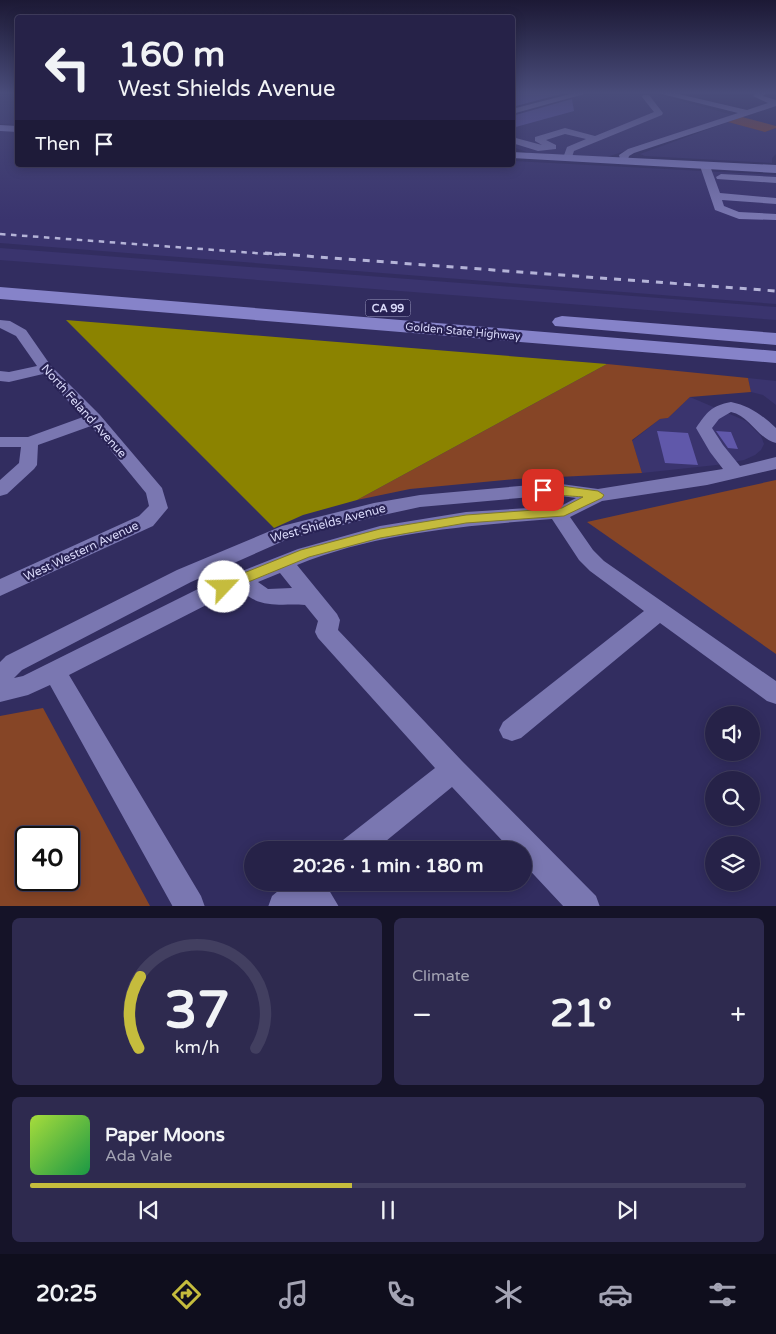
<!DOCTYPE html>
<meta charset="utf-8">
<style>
body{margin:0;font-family:"Varela Round",sans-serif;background:#2e2a4f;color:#f1f3f6;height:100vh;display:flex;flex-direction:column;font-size:19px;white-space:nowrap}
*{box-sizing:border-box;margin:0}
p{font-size:16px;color:#a4a4b4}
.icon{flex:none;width:28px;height:28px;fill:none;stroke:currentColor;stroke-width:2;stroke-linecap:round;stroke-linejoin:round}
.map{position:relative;height:906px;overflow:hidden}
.panel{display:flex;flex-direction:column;gap:12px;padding:12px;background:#151328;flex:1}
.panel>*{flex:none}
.hud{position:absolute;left:15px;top:15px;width:500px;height:152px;border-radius:5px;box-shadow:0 2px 12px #0003,0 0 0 1px #423f60;background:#262248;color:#f1f3f6;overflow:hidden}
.tools{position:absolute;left:705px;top:706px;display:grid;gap:10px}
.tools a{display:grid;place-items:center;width:55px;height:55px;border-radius:50%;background:#262248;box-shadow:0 2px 12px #0003,0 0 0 1px #423f60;font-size:25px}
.speed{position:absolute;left:15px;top:826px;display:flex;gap:10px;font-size:25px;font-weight:700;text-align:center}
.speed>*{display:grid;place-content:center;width:65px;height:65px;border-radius:50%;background:#262248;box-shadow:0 2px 12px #0003,0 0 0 1px #423f60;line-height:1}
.speed .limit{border:2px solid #111;border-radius:8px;background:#fff;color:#111}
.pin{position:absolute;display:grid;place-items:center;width:42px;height:42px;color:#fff;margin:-21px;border-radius:10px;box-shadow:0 2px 8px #0006}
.me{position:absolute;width:55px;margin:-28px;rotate:66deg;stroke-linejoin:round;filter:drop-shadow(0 0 4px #0008)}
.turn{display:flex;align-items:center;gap:18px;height:105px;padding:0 20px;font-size:22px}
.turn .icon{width:65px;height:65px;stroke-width:2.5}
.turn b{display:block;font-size:35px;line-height:42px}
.then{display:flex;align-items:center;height:48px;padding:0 20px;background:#0003;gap:10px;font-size:19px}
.big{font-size:38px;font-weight:700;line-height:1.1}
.panel .tile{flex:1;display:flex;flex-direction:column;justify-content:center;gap:8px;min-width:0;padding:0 18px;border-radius:8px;background:#2e2a4f}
.panel .dial{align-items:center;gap:0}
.dial svg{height:130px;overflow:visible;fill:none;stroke:#423f60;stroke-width:7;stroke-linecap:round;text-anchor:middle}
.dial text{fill:#f1f3f6;stroke:none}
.song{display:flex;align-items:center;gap:15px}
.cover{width:60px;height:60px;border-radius:8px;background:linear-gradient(135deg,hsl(80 70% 55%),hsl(140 70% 35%))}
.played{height:5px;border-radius:2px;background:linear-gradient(90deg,#c5bc3d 45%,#423f60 45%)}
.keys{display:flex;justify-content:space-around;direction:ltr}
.heat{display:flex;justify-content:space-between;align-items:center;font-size:28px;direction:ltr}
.panel .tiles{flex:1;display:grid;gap:12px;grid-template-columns:1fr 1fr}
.tile:last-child{grid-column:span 2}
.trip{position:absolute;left:244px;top:841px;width:288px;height:50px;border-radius:25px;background:#262248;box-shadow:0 2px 12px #0003,0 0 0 1px #423f60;font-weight:700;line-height:50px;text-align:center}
.dock{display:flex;height:80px;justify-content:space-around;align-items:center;background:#0f0e1d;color:#a4a4b4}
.dock .icon{width:35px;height:35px}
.dock .selected{color:#c5bc3d}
.dock b{font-size:22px;color:#f1f3f6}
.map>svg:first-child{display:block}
</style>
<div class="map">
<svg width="776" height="907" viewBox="0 0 776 907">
<rect width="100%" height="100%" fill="#322d60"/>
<!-- built -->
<path fill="#3a346e" d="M0,93h17v32l-17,-1z
M512,93h139l82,22 -126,42 -78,-4 -16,-6z
M728,122l37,10 11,-4v26l-4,4v5l-127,-7 -5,-2z
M0,129l17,1 1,35h494l1,-4 263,14v129l-776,-61z
M0,248l776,59v13l-776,-60z
M748,378l28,3v24l-13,-10 -12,-3z
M690,397l56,24 15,15 3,8 -3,6 -6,5 -11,5 -28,5 -74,8 -10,-32 28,-22 8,-1z"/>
<!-- green -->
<path fill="#864526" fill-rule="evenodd" d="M742,117l34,9v2l-11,4 -37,-10z
M607,364l141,14 3,14 -61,5 -22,21 -8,1 -28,21 10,33 -127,6 -105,10 -53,11z
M776,480v174l-189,-132z
M43,708l107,198h-150v-190zM26,838h43v42h-43z"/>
<!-- water -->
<path fill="#8b8300" d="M66,320l541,44 -250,136 -54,15 -29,13z"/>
<!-- building -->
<path fill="#6058aa" d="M512,93h53l-53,14z
M572,99l2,12 -62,17v-12z
M657,431l31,2 10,32 -33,-2z
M716,431l15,1 7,17 -10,-1z"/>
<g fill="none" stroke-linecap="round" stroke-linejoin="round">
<!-- minor -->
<path fill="#7a77b1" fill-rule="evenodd" d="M574,93h14l-76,21v-5z
M658,93h16l73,17 21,-7 -15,-7 3,-3h10l-3,3 13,4v6l-142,47 -5,3 -2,7h-6l-2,-8 9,-6 110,-36z
M643,95h6l14,18 -1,2 -88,36 -3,9 -3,1 -5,-3 4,-11 19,-8 -21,-5 -19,6 10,5v4l-18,2 -26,-8v-6l30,8 -7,-4v-4l30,-9 30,8 59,-24 -12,-15z
M705,163l5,3 10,27 56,5v6l-54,-4 2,6 15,6 37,2v6l-37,-1 -24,-9 -15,-44z
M721,174l55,3v6l-59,-4 -1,-2z
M0,320l10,1 16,9 25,36 49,49 62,73 6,20 -15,18 -153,70v-17l139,-63 10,-10 -3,-13 -55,-67 -53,19 -1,20 -3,4 -27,25 -7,2v-16l19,-17 2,-16h-21v-10h28l55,-20 -40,-43 -34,8 -9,-1v-10l9,1 28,-6 -21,-30 -16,-8z
M731,402c19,4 31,13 45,26v15c-18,-4 -26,-27 -45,-31l-12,7 -7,9 11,17 17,21 36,-9v12l-69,16 -105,16 -32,16 23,33 11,11 172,120v23l-9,-3 -107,-78 -139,115 -9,3 -9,-3 -4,-8 4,-8 141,-111 -54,-40 -11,-11 -27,-41c-86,7 -174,13 -255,46l40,49 3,6 -2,10 124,131 134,135 4,11h-36l-42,-45v-12h-11l-59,-63 -77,63h-36l4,-10 92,-72 -117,-130 -3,-6 3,-11 -13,-16c-24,-2 -46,5 -65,-16l-20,9 -151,77 132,221 4,11h-32l-123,-222 -22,10 -28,7v-40l6,-6 171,-86 105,-44 92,-23 46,-8 134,-12 44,6 125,-20 -13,-17 -14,-24c11,-16 15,-22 35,-26zM554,495l22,3 -15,8 -95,6 -86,14 -82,23 -94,37 -181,90 -9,2 8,-8 169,-88 97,-43 86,-22 46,-10zM280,573l12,15 -24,1 -10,-7z
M289,882h38l-1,3 13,22h-71l4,-11z"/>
<!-- major -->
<path fill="#817ebf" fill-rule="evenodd" d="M0,125l18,1v6l-18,-1z
M512,152l264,13v8l-264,-15z"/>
<!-- highway -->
<path fill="#8683c9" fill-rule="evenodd" d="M0,287l776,64v12l-776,-64z
M562,316l214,17v12l-221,-19 -3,-4 3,-4z"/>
<!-- rail-far1 -->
<path stroke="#b4b3d7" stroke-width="2.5" stroke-dasharray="5.5 5.5" stroke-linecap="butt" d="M0,234l282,21"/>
<!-- rail -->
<path stroke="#b4b3d7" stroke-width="3" stroke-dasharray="7 7" stroke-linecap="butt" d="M265,253l511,38"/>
</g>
<!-- sky -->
<linearGradient id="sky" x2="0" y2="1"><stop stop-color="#1c1935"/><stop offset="0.42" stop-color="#494c7a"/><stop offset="1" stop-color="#494c7a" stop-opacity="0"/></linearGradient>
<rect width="776" height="220" fill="url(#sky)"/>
<!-- route -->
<path fill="#c5bc3d" stroke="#807a28" d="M554,485l44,6 6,4 -2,3 -38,18 -98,7 -86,15 -71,19 -85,35 -5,-1 -2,-4 2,-4 82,-33 79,-21 86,-14 96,-7 21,-11c-9,-1 -41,-2 -46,-7l2,-3z"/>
<g text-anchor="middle" stroke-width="4.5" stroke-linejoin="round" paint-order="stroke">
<!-- shield labels -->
<rect fill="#282254" stroke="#a5a4c9" stroke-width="1" x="365.5" y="299.5" width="45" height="17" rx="4"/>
<g font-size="11" font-weight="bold" fill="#dbdbfb">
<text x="388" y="312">CA 99</text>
</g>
<!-- far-street labels -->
<g font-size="11" fill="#dbdbfb" stroke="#282254">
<text transform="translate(463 331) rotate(5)" y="4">Golden State Highway</text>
</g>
<!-- street labels -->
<g font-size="12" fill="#dbdbfb" stroke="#282254">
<text transform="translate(84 411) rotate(48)" y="4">North Feland Avenue</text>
<text transform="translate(328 523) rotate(-15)" y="4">West Shields Avenue</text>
<text transform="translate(81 551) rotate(-25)" y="4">West Western Avenue</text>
</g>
</g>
</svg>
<div class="tools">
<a><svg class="icon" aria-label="sound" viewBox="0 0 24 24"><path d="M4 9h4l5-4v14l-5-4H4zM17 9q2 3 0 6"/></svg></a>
<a><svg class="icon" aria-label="search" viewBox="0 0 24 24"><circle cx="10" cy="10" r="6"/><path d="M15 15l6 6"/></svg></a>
<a><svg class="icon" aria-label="layers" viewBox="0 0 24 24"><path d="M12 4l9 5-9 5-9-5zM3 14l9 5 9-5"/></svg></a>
</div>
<div class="speed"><div class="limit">40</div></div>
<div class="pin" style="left:543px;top:490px;background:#d93025"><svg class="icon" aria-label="arrive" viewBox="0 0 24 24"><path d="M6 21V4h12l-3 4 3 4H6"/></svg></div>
<svg class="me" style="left:224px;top:587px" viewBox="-20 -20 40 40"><circle r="19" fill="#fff"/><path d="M0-13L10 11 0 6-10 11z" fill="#c5bc3d"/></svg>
<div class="trip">20:26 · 1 min · 180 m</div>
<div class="hud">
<div class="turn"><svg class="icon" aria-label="left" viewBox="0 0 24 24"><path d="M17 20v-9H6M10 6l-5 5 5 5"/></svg><div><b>160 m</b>West Shields Avenue</div></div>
<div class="then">Then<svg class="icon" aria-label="arrive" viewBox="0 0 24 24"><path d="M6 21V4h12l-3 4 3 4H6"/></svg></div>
</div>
</div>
<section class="panel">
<div class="tiles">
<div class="tile dial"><svg viewBox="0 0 100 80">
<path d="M14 69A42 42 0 1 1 86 69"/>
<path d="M14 69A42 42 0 0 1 15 25" stroke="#c5bc3d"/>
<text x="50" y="56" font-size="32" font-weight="700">37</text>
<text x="50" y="72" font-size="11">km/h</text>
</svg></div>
<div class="tile"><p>Climate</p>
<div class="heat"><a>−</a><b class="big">21°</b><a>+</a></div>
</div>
<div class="tile">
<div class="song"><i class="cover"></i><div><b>Paper Moons</b><p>Ada Vale</p></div></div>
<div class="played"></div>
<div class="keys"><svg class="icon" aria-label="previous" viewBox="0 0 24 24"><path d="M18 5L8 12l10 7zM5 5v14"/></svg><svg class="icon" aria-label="pause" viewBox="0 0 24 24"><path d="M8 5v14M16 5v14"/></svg><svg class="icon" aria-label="next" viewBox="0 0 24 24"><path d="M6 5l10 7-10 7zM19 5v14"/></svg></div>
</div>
</div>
</section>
<nav class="dock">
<b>20:25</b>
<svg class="icon selected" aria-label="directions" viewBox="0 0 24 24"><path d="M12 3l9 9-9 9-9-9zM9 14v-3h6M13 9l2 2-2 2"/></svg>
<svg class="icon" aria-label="music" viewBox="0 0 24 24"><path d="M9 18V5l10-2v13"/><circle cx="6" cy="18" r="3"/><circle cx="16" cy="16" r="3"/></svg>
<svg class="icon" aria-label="phone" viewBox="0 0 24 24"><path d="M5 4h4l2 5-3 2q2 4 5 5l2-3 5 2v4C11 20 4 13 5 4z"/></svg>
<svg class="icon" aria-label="climate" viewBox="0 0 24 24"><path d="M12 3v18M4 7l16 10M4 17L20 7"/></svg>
<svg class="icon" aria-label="car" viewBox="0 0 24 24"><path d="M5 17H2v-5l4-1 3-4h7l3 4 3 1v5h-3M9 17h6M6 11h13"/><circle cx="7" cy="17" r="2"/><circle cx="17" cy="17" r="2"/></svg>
<svg class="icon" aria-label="filters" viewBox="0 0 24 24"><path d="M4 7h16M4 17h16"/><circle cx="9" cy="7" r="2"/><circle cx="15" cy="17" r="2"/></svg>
</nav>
